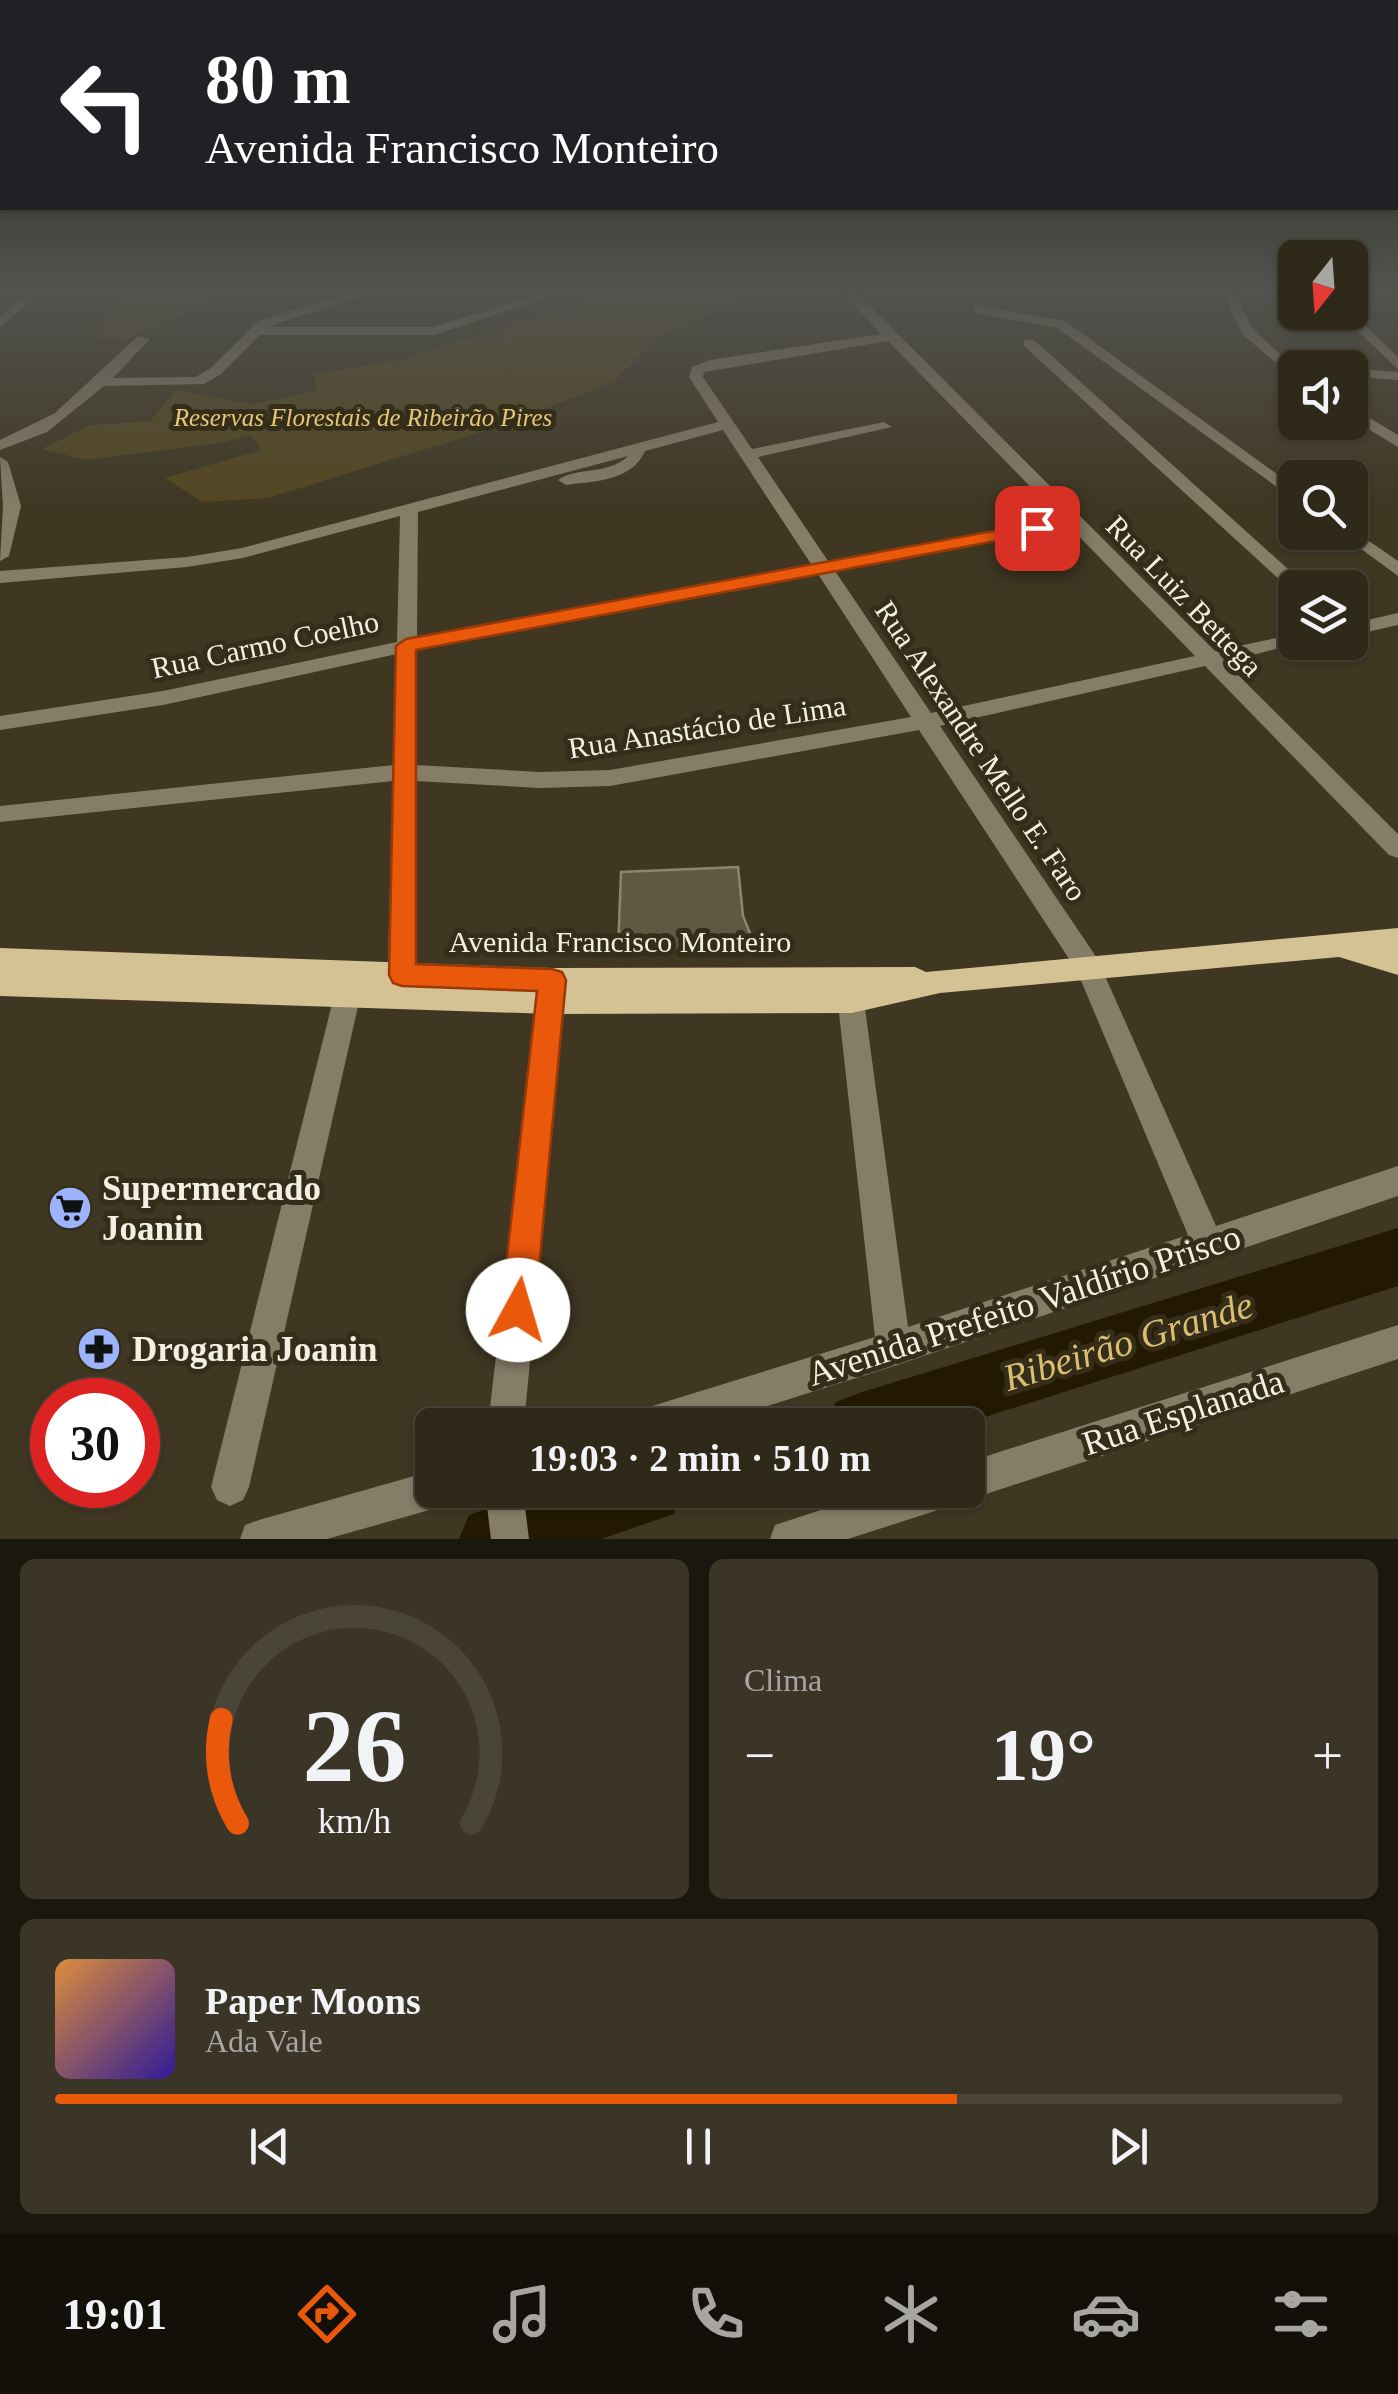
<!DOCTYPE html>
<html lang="pt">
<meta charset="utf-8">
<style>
body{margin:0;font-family:Georgia,serif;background:#3b3527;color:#f1f3f6;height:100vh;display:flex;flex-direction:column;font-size:38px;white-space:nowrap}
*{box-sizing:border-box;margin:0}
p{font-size:32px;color:#a7a6a2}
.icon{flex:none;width:55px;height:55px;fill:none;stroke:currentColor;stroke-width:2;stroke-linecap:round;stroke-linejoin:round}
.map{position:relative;height:1539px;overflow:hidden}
.details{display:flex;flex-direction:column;gap:20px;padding:20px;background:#1a170e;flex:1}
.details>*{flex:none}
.hud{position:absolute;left:0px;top:0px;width:1400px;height:210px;box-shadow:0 2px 8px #0004,0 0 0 2px #4a4539;background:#202124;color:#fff;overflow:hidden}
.needle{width:65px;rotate:197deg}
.controls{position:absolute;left:1278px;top:240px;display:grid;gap:20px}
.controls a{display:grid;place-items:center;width:90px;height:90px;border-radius:15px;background:#2f291a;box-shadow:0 2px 8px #0004,0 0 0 2px #4a4539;font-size:50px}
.speed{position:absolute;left:30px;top:1378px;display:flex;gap:20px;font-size:50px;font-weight:700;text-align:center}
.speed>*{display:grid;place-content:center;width:130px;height:130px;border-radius:50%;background:#2f291a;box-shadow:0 2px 8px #0004,0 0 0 2px #4a4539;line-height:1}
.speed .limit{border:15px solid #d22;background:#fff;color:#111}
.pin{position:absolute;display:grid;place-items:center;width:85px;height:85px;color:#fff;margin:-42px;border-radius:20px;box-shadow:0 5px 15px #0006}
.me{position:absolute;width:110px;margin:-55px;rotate:6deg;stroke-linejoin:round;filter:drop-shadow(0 0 8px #0008)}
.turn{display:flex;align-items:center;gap:35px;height:210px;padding:0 40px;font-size:45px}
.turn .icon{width:130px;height:130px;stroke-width:2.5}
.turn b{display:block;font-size:70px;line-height:85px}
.big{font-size:75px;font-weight:700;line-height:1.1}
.details .widget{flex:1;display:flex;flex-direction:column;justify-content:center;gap:15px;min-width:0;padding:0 35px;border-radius:15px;background:#3b3527}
.details .dial{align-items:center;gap:0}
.dial svg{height:260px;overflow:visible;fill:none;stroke:#4a4539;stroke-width:7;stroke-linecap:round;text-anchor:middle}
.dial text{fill:#f1f3f6;stroke:none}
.song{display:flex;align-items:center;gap:30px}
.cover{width:120px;height:120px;border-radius:15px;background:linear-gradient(135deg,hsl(30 70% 55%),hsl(250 70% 35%))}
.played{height:10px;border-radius:5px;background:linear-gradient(90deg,#ea580c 70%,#4a4539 70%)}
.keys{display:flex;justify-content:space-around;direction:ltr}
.heat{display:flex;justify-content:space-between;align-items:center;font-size:55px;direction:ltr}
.details .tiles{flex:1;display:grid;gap:20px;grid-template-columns:1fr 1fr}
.widget:last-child{grid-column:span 2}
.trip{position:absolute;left:415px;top:1408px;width:570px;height:100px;border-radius:15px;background:#2f291a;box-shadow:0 2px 8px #0004,0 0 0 2px #4a4539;font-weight:700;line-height:100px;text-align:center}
.tab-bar{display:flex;height:160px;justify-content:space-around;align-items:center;background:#13100a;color:#a7a6a2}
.tab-bar .icon{width:70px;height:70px}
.tab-bar .current{color:#ea580c}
.tab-bar b{font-size:45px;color:#f1f3f6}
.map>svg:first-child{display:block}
</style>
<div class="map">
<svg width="1398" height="1539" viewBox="0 0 1398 1539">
<rect width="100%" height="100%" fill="#3f3722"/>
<!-- green -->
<path fill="#544620" d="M137,292h94l-103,47 -36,-1 20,-34z
M610,292h147l-101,47 -42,43 -114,44 -232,72 -66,4 -37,-24 97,-28 -12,-15 -30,8 -134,17 -44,-11 48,-24 60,-4 26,-31 77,14 63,-13 -2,-17 89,-15z"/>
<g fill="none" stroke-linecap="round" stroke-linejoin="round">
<!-- river -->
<path fill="#231900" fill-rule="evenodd" d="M1398,1228v58l-438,139h-133l9,-23 23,-9z
M541,1490h142l-9,24 -73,25h-142l10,-24z"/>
</g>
<!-- building -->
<path fill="#605842" stroke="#8e856e" stroke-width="2.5" d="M738,867l5,49 12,29 -137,6 3,-79z"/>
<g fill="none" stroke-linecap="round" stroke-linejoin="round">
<!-- minor -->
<path fill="#867d67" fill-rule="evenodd" d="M28,292h14l-42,35v-11z
M352,292h20l-104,35h165l111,-35h20l-130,43h-174l-39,39 -17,10 -100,2 -57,46 -47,18v-10l55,-27 83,-77 12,3 -37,39 83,-1 15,-9 47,-47z
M842,292h14l359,359 80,-17v8h8l-78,20 173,172v24l-9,-3 -184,-189 -265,60 157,232 119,268 182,-60v30l-504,170 -187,59h-76l5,-13 13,-5 226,-70 -39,-351 3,-8 10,-3 10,3 3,8 46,341 280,-92 -111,-264 -158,-241 -309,56 -70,2 -124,-7 -1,213 -4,8 -10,3 -10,-3 -4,-8 6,-213 -393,41v-16l394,-41 3,-111 -234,51 -163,25v-14l163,-25 234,-49 3,-126 -157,42 -56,9 -187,16v-12l187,-14 55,-9 476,-126 -29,-45 3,-10 18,-7 171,-26zM888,341l173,177 -233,43 -70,-104 134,-30 -8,-5 -132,27 -49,-72 1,-5zM723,430l88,134 -394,74 1,-126 210,-56c-21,20 -50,10 -70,24l8,5c29,-4 66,-4 79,-34zM1070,527l125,129 -264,57 -96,-142zM818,574l93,143 -301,53 -70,2 -124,-7 1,-115z
M1222,292h12l19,37 42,39v11l-53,-45z
M979,306l86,15 230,166v13l-239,-173 -82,-14v-6z
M1350,311l48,46v12l-60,-57z
M1024,340h10l275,248h-14l-2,4 -269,-246z
M1350,368l48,4v8l-48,-4z
M1350,406l48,29v12l-48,-29z
M0,457l8,5 13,44 -12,50 -9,5 3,-55z
M1350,528l48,33v15l-60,-44h12z
M1398,613v12l-48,11v-12z
M351,969l10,3 3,8 -115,507 -6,13 -13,6 -13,-6 -6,-13 127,-507 3,-8z
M552,975l10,3 3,8 -41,439h-36l51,-439 3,-8z
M1398,1325v34l-430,141 -10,-5 -4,8 -13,6 -93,30h-78l5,-14 107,-35h86v-28z
M432,1471v19h20l-6,13 -13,6 -106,30h-87l5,-14 14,-5z
M485,1490h38l6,49h-38z"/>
<!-- major -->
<path fill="#d4c294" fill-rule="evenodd" d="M1398,928v47l-59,-18 -399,36 -88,20 -301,1 -551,-18v-48l552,20 363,-1 11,5z"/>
</g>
<!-- sky -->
<linearGradient id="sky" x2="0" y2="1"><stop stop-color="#231e13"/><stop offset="0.57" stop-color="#52534f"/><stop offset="1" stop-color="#52534f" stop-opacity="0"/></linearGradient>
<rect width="1398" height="508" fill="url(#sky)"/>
<!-- route -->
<path fill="#ea580c" stroke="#983908" stroke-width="2.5" d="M1037,523l9,5 -2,4 -628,118v314l136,5 10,3 4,8 -31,330 -5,12 -12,5 -12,-5 -5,-12 36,-319 -135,-5 -9,-3 -4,-8 7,-329 10,-7z"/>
<!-- icons -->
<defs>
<g id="supermarket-disc" transform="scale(2.25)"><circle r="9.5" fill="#9bb4fd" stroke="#342d19"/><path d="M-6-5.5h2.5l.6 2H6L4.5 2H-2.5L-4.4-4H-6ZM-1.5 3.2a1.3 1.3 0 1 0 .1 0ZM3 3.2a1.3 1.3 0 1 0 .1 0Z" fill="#111"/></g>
<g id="pharmacy-disc" transform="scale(2.25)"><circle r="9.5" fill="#9bb4fd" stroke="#342d19"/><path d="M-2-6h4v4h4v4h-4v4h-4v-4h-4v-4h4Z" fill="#111"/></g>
</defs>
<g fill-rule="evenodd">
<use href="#supermarket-disc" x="70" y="1208"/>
<use href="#pharmacy-disc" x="99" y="1349"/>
</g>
<g text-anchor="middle" stroke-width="10" stroke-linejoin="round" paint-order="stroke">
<!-- far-park labels -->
<g font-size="25" font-style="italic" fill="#e5c777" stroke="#342d19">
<text x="363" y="426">Reservas Florestais de Ribeirão Pires</text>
</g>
<!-- street labels -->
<g font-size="30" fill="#f3efe2" stroke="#342d19">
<text transform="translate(1184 596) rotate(46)" y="10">Rua Luiz Bettega</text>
<text transform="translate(265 645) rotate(-12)" y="10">Rua Carmo Coelho</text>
<text transform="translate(707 727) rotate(-9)" y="10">Rua Anastácio de Lima</text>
<text transform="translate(981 751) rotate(56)" y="10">Rua Alexandre Mello E. Faro</text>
<text x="620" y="952">Avenida Francisco Monteiro</text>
</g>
<!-- near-poi labels -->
<g font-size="35" font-weight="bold" fill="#f3efe2" stroke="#342d19" text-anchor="start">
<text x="102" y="1200">Supermercado<tspan x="102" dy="40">Joanin</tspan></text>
<text x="132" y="1361">Drogaria Joanin</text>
</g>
<!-- near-street labels -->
<g font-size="35" fill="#f3efe2" stroke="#342d19">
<text transform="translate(1024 1305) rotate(-18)" y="12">Avenida Prefeito Valdírio Prisco</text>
<text transform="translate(1183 1412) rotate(-18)" y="12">Rua Esplanada</text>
</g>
<!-- near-water labels -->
<g font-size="38" font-style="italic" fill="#dcbe6f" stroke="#342d19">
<text transform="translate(1128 1341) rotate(-17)" y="13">Ribeirão Grande</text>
</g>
</g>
</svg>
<div class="controls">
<a><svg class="needle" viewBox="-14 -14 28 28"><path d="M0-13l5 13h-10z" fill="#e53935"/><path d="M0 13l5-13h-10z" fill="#a7a6a2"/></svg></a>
<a><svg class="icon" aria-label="sound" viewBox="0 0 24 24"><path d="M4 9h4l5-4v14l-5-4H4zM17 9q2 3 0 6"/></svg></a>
<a><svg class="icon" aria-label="search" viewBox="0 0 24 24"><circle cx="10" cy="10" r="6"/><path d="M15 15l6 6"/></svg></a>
<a><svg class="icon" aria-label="layers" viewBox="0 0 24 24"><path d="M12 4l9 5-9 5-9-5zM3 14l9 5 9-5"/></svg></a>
</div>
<div class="speed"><div class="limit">30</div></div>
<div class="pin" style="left:1037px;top:528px;background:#d93025"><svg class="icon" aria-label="arrive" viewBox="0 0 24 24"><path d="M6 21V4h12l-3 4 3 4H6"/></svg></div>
<svg class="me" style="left:518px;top:1310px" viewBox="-20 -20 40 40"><circle r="19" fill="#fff"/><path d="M0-13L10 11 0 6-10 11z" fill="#ea580c"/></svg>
<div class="trip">19:03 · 2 min · 510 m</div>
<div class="hud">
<div class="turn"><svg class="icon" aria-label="left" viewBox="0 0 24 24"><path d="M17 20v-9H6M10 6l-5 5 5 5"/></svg><div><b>80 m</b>Avenida Francisco Monteiro</div></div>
</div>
</div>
<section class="details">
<div class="tiles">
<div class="widget dial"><svg viewBox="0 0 100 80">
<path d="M14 69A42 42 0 1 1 86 69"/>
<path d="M14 69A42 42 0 0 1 9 37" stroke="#ea580c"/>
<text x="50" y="56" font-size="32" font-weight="700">26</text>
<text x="50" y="72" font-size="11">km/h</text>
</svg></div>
<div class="widget"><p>Clima</p>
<div class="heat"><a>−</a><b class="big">19°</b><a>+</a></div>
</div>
<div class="widget">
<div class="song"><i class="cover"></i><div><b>Paper Moons</b><p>Ada Vale</p></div></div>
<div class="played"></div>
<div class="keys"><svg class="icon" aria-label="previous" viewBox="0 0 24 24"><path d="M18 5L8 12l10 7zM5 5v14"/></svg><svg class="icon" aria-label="pause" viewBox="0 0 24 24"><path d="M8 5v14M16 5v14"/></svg><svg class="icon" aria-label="next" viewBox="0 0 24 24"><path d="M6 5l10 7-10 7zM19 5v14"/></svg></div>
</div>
</div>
</section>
<nav class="tab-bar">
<b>19:01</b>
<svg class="icon current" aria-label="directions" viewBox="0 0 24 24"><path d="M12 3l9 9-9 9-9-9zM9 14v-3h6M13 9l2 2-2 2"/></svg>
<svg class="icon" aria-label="music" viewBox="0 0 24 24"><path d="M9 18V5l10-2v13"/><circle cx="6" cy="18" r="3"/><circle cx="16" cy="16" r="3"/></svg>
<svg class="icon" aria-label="phone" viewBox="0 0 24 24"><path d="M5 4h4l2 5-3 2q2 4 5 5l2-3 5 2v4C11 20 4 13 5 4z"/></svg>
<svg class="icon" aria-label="climate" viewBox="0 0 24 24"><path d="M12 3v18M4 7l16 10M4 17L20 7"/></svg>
<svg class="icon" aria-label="car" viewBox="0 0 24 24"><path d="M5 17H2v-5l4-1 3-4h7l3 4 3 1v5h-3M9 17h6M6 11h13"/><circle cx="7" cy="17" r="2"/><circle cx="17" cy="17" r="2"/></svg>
<svg class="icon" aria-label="filters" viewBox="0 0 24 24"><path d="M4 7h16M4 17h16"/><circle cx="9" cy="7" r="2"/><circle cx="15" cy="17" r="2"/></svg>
</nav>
